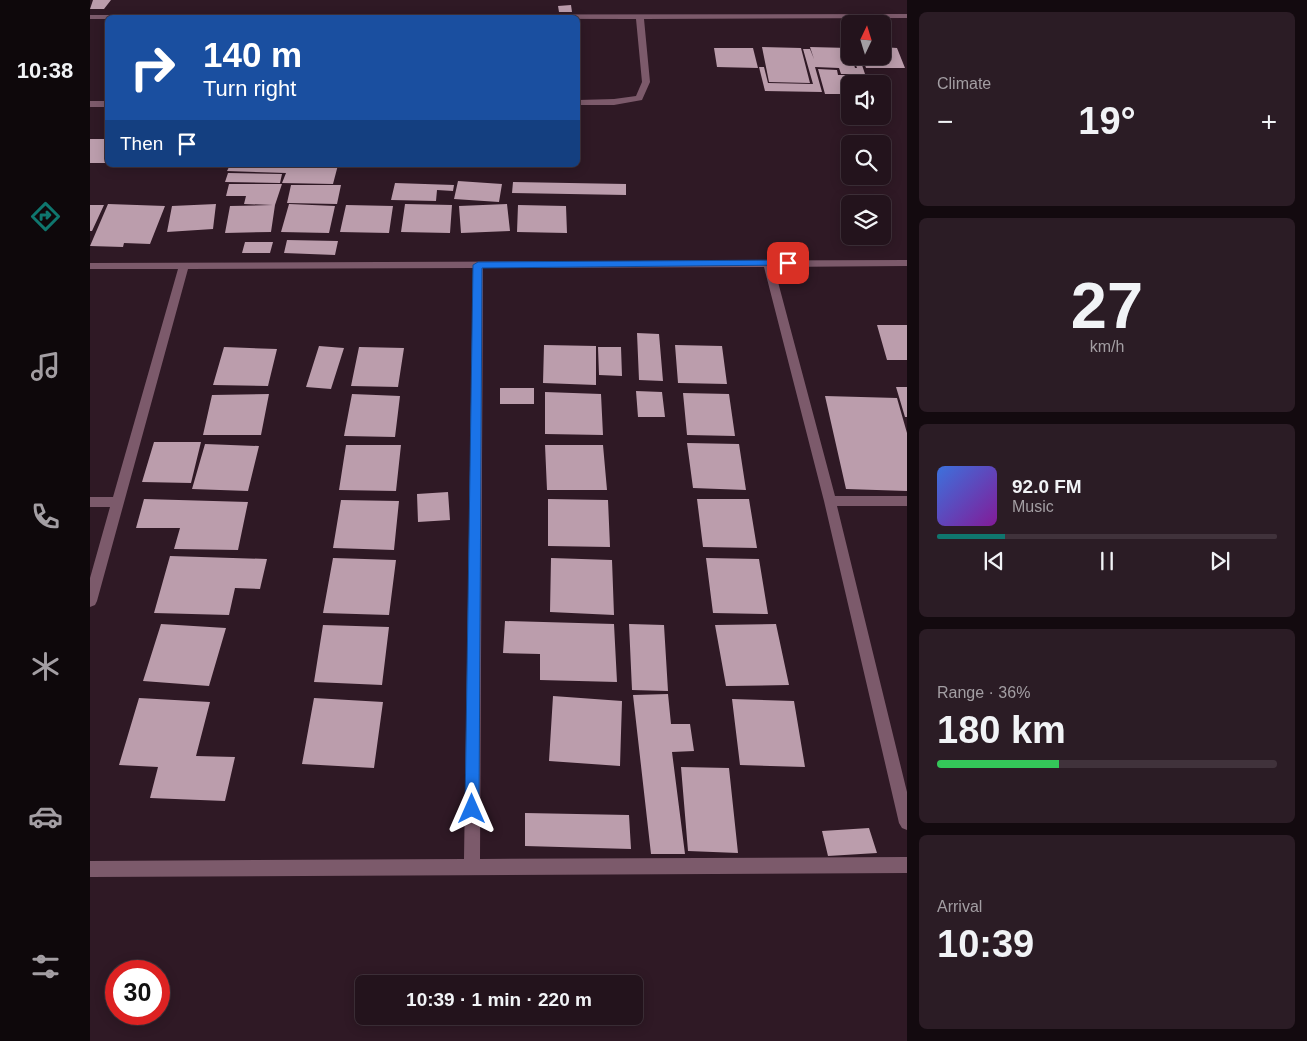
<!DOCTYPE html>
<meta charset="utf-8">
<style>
body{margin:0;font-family:Arial,sans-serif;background:#2b1c25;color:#f1f3f6;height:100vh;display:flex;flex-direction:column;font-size:19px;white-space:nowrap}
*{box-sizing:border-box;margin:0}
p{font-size:16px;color:#a39ea3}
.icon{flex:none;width:28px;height:28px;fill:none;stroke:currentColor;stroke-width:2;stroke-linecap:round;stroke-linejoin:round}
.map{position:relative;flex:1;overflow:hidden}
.drawer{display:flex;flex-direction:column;gap:12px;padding:12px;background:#130a0f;width:400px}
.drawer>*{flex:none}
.banner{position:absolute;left:15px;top:15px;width:475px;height:152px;border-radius:8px;box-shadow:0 2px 12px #0003,0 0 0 1px #40323b;background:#1a4fa0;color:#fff;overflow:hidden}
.needle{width:32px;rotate:4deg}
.tools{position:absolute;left:751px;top:15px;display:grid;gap:10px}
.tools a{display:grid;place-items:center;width:50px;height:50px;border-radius:8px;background:#23131c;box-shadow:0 2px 12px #0003,0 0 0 1px #40323b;font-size:25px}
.speed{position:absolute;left:15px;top:960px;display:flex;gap:10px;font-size:25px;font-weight:700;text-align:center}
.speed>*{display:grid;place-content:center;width:65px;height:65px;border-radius:50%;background:#23131c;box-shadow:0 2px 12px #0003,0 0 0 1px #40323b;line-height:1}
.speed .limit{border:8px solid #d22;background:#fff;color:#111}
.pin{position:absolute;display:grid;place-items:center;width:42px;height:42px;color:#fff;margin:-21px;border-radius:10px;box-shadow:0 2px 8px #0006}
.me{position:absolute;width:55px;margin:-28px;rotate:0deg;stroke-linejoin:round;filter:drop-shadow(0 0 4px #0008)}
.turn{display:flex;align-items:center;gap:18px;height:105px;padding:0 15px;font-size:22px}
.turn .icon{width:65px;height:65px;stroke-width:2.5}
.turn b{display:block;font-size:35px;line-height:42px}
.then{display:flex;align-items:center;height:48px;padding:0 15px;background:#0003;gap:10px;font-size:19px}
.big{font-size:38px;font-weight:800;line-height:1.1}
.drawer .card{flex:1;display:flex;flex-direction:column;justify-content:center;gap:8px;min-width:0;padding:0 18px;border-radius:8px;background:#2b1c25}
.drawer .dial{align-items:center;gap:0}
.dial b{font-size:65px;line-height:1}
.song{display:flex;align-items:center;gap:15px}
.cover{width:60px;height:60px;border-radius:8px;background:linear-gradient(135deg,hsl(220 70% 55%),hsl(290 70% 35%))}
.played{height:5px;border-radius:2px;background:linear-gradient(90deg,#0f766e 20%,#40323b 20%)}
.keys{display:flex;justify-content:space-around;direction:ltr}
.heat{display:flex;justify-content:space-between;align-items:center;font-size:28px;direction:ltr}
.charge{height:8px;border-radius:4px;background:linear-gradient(90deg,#34c759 36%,#40323b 0)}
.trip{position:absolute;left:265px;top:975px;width:288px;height:50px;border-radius:8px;background:#23131c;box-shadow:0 2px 12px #0003,0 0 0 1px #40323b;font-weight:800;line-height:50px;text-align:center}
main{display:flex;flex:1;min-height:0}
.tabs{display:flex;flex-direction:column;width:90px;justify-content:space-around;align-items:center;background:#0e080b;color:#a39ea3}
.tabs .icon{width:35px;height:35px}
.tabs .active{color:#0f766e}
.tabs b{font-size:22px;color:#f1f3f6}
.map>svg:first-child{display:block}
</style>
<main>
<nav class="tabs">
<b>10:38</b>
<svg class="icon active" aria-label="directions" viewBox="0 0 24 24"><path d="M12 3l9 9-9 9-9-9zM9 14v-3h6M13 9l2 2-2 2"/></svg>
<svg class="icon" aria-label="music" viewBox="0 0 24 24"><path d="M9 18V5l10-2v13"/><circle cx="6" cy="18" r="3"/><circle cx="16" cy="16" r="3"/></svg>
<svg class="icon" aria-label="phone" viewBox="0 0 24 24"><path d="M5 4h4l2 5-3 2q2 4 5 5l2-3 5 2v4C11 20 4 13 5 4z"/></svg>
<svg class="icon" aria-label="climate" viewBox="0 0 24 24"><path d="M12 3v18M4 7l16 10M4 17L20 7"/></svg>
<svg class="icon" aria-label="car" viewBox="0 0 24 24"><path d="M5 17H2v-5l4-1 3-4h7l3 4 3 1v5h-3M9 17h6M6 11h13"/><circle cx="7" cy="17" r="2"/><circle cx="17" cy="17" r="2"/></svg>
<svg class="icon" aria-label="filters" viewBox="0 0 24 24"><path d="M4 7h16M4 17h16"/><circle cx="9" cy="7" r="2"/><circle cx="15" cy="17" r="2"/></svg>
</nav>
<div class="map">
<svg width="817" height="1041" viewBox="0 0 817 1041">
<rect width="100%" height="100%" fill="#2f1925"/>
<!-- building -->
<path fill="#bb9dac" d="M3,0h18l-7,9h-14z
M481,5l1,7h-13l-1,-6z
M672,47l39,1 9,35 -41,-1z
M720,47l39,1 6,20h2l-4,-12h6l6,18h-24l-2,-6 -24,-1 7,25 -57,-1 -6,-24h5l4,16 45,1 -10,-35h7l4,10z
M792,47l15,1 8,20h-39l-4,-12h20z
M624,48h39l5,20 -41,-1z
M728,69l19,1 1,5h23l3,9h-14v10h-25z
M0,139h18v24h-18z
M140,165h108l-5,19 -51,-1 4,-10 -59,-2z
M138,173l54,1 -2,9 -55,-1z
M368,181l44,3 -3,18 -45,-3z
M423,182l113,2v11l-114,-2z
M305,183l59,2 -1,6 -16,-1 -1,11 -45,-1z
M139,184h53l-7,21 -4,27 -46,1 5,-27 43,-1 -29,-1 2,-8h-20z
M201,185h50l-4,19 -50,-1z
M18,204l57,2 -15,38 -26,-1 -1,4 -33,-1z
M126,204l-3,25 -46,3 5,-26z
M199,204l46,2 -6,27 -48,-1z
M315,204l47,1 -2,28 -49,-1z
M417,204l3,27 -49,2 -2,-27z
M0,205h14l-12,26h-2z
M256,205l47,1 -4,27 -49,-1z
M428,205l48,1 1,27 -50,-1z
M197,240l51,1 -3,14 -51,-2z
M155,242h28l-3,11h-28z
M787,325h30v35h-20z
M547,333l22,1 4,47 -24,-1z
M454,345l52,1v39l-53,-2z
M585,345l47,1 5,38 -49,-1z
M229,346l25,2 -13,41 -25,-2z
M134,347l53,2 -9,37 -55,-1z
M269,347l45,1 -6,39 -47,-1z
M508,347h23l1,29 -23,-1z
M806,387h11v30h-2z
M410,388h34v16h-34z
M546,391l26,1 3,25h-27z
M455,392l56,2 2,41 -58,-1z
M593,393l46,1 6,42 -48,-1z
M179,394l-8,41h-58l9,-40z
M262,394l48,2 -5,41 -51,-1z
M735,396l72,2 10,35v58l-61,-2z
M64,442h47l-10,41 -49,-1z
M597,443l52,1 7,46 -53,-2z
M115,444l54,2 -11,45 -56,-2z
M256,445h55l-5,46 -57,-1z
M455,445h58l4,45h-60z
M358,492l2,28 -32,2 -1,-28z
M54,499l104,3 -10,48 -64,-1 6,-21h-44z
M458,499l60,1 2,47 -62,-1z
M607,499h52l8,49 -54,-1z
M251,500l58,1 -5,49 -61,-2z
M80,556l97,3 -7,30 -25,-1 -6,27 -75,-2z
M243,558l63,2 -7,55 -66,-2z
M461,558l61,2 2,55 -64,-3z
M616,558l53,1 9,55 -55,-1z
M415,621l109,3 3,58 -77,-2v-26l-37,-1z
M71,624l65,4 -17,58 -66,-5z
M539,624l35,1 4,66 -36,-1z
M686,624l13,61 -63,1 -11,-61z
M233,625l66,2 -7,58 -68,-3z
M578,694l3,30h19l4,27 -22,1 13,102h-34l-18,-159z
M463,696l69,5 -2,65 -71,-5z
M49,698l71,4 -14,54 39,1 -10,44 -75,-3 8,-31 -39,-2z
M224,698l69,4 -9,66 -72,-4z
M642,699l62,2 11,66 -65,-2z
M591,767l48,1 9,85 -50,-2z
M435,813l104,2 2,34 -106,-3z
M779,828l8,25 -49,3 -6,-25z"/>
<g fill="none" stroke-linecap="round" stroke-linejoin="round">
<!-- street -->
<path fill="#7c5a6b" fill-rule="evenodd" d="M817,14v4l-263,1 6,63 -8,18 -28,5h-36v-5l36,-1 22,-3 6,-14 -6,-63 -528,-1v1h-18v-4z
M0,101h18v6h-18z
M817,260v6l-133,1 61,229h72v10h-70l70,286v38l-5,-2 -3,-5 -75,-322 -60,-234 -281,1 -3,591 427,-2v16l-817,4v-16l374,-2 9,-591 -285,1 -91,332 -2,4 -5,2v-29l20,-71h-20v-10h23l65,-228h-88v-6z"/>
</g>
<!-- route -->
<path fill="#1a73e8" stroke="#114b97" d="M698,260l3,1v4l-309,3 -3,541 -2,5 -5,1 -5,-1 -2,-5 8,-544 5,-3z"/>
</svg>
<div class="tools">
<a><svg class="needle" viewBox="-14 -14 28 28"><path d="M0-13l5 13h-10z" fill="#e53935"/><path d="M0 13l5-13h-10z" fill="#a39ea3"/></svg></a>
<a><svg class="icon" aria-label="sound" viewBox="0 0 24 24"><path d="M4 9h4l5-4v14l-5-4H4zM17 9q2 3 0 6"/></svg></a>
<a><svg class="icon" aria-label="search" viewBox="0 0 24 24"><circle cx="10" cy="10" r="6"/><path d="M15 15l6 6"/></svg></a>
<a><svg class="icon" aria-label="layers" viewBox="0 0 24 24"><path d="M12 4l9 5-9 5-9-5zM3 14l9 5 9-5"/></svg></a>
</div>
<div class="speed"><div class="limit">30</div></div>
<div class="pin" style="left:698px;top:263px;background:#d93025"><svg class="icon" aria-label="arrive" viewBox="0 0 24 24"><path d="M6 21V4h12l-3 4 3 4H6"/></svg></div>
<svg class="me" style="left:382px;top:809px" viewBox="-20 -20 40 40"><path d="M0-17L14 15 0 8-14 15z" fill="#1a73e8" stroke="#fff" stroke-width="4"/></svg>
<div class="trip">10:39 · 1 min · 220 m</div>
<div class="banner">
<div class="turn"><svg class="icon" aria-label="right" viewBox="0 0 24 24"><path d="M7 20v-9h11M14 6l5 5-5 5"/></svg><div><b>140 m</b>Turn right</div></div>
<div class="then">Then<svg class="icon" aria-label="arrive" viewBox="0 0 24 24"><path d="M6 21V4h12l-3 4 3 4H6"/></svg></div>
</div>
</div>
<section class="drawer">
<div class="card"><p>Climate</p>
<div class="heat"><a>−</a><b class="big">19°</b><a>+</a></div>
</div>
<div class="card dial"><b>27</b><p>km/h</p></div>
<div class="card">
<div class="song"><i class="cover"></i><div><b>92.0 FM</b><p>Music</p></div></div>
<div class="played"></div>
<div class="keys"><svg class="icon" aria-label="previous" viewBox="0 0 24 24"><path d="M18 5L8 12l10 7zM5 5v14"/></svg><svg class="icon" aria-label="pause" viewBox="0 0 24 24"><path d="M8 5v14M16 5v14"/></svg><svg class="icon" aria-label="next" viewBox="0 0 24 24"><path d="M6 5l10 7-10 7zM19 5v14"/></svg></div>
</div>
<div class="card"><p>Range · 36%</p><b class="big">180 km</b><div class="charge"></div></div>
<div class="card"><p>Arrival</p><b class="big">10:39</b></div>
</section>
</main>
